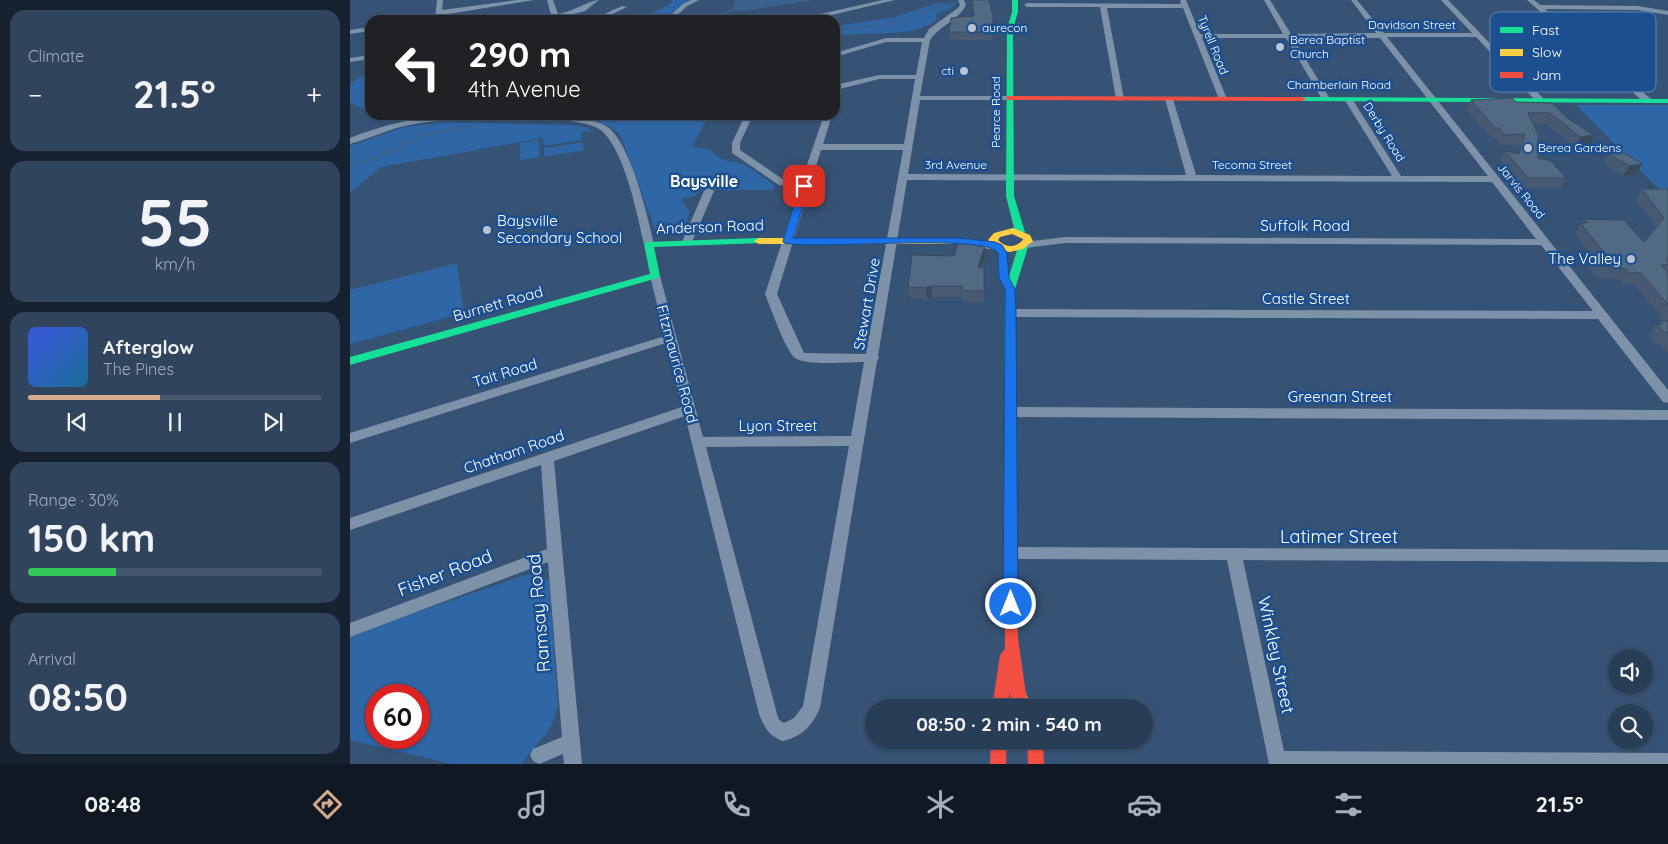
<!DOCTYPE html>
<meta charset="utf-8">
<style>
body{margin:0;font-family:Quicksand,sans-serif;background:#30455d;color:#f1f3f6;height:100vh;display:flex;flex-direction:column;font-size:19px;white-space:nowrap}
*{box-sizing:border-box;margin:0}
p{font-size:16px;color:#a5aeba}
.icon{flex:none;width:28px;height:28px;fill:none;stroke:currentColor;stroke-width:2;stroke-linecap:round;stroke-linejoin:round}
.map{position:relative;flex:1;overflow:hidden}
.side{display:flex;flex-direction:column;gap:10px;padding:10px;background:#162230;width:350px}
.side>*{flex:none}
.banner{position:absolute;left:15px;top:15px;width:475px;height:105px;border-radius:15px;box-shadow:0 1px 4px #0004,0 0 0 1px #44576d;background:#202124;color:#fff;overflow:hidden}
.buttons{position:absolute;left:1258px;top:649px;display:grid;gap:10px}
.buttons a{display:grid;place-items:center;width:45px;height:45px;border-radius:50%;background:#283e57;box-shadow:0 1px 4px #0004,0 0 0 1px #44576d;font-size:25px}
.speed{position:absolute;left:15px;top:684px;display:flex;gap:10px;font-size:25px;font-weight:700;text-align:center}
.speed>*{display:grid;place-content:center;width:65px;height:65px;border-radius:50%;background:#283e57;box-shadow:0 1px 4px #0004,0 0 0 1px #44576d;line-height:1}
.speed .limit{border:8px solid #d22;background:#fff;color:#111}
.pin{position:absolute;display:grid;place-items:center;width:42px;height:42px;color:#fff;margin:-21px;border-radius:10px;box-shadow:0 2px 8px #0006}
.me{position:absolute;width:55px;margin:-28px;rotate:0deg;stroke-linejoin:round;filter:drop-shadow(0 0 4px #0008)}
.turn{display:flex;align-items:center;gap:18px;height:105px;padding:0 20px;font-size:22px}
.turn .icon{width:65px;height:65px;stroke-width:2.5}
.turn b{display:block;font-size:35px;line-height:42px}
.big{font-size:38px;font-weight:700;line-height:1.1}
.side .widget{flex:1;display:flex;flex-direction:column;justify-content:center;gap:8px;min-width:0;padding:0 18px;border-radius:15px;background:#30455d}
.side .dial{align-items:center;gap:0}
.dial b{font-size:65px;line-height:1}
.song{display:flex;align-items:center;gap:15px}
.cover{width:60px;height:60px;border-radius:8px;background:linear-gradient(135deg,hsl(230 70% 55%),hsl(200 70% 35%))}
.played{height:5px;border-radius:2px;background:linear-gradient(90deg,#d6ab8b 45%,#44576d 45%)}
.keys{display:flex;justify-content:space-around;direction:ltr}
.heat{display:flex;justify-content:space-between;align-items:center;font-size:28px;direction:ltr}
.charge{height:8px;border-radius:4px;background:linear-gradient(90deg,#34c759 30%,#44576d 0)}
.trip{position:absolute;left:515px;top:699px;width:288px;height:50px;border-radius:25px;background:#283e57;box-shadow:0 1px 4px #0004,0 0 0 1px #44576d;font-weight:700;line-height:50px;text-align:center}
.tab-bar{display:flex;height:80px;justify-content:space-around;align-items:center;background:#101923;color:#a5aeba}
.tab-bar .icon{width:35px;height:35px}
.tab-bar .active{color:#d6ab8b}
.tab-bar b{font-size:22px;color:#f1f3f6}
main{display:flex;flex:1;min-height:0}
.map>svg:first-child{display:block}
</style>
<main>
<section class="side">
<div class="widget"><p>Climate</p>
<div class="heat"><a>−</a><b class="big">21.5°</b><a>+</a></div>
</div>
<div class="widget dial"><b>55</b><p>km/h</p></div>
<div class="widget">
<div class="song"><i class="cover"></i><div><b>Afterglow</b><p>The Pines</p></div></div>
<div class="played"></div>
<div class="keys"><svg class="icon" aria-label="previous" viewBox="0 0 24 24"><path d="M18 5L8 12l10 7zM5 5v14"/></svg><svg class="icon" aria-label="pause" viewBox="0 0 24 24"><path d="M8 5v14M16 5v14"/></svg><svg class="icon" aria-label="next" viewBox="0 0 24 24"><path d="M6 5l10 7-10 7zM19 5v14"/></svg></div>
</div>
<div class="widget"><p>Range · 30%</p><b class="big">150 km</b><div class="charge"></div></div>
<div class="widget"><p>Arrival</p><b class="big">08:50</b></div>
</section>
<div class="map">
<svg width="1318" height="764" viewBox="0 0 1318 764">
<rect width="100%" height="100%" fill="#365274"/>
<!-- green -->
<path fill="#2f66a5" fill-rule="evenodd" d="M323,0h16l-27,20h-24l29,-14z
M587,3l19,1c-8,7 -15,7 -21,12l3,3c-27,21 -70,11 -103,17v-10l56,-8z
M20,74v38l-20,-9v-19l12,-8z
M1226,105h92v93z
M154,115h205l-17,31 20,5 9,8 25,6 28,20v5h-73l-7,6 -13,3 9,13 -6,16 -9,5 -14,1 -6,-5 -35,-95c-31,-25 -78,-19 -116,-19z
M99,122l119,3 18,2 7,5 -12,-1 1,9 -38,6 -1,-8 -162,29 -31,26v-47l54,-19z
M189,140l1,17 -20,3v-17z
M233,142l1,8 -40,7v-9z
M107,263l7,50 -114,31v-54z
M178,574l8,1 13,6 9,123c-5,31 -20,35 -36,60h-70l-102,-24v-105zM26,695h43v43h-43z"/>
<!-- water -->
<path fill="#3b618d" d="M385,0h78l-69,11 -11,-1z"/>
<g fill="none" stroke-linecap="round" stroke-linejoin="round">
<!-- stream-far1 -->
<path stroke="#3b618d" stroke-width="2" d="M305,20h8
M330,20l30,-1 23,-9
M485,29l46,-3 75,-24"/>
<!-- stream -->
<path stroke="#3b618d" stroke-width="2.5" d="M0,166l27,-9 42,-21 52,-10"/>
<!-- street -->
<path fill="#7d92a8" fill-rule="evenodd" d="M87,0h6l-1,10 75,-10h17l-92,15 -1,5h-6z
M197,0h6l5,14c14,-2 32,-14 41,-14l-14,11 -26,7v2h-32l24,-5z
M341,0h8l-12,6 -15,14h-7l18,-16z
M533,0h12l-84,20h-36l3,-2 33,-2z
M608,0h6l2,5c-7,15 -27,21 -36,35l-10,56h90l4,2 -4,2h-90l-12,74 278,1 -21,-76 4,-2 4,2 23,76 196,1 -48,-77 4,-2 4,2 49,77h87l-108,-138h-87l37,61 -4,2 -4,-2 -36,-61h-84l25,61 -4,2 -4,-2 -36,-91h-76l17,91 -4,2 -4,-2 -16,-92h-73l-3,-2 3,-2 154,1 -1,-4h6l14,34h83l-19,-34h6l21,34 85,-1 -25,-33h6l27,33h88l-31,-33h7l95,98v4h-6l-61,-65h-89l281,353v13l-5,-1 -65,-83 -587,-2 -6,-4 6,-4 582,2 -52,-66 -476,-2 -40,5 -5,-3 5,-3 40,-5 471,2 -44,-57 -585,-2 -29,176 1,2 -2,3 -57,347c-8,18 -18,29 -38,33 -14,-6 -17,-13 -23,-27l-74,-298 -131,45 28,303h-18l-1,-10 -24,10 -6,-3 -3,-6 3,-6 29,-12 -14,-175 -198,75v-14l197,-74 -6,-84 -191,65v-12l332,-111 -16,-64 -316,100v-10l315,-97 -15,-60 1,-2h8l1,2 43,161 148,-1 13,-74c-14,0 -59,4 -69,-4 -10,-8 -24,-50 -30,-64l35,-107 -21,-2 -47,-32v-10l13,-28h8l-13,28v7l44,30 17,2 23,-67h8l-9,29h81l11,-65h-36l-39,10 -1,4 -4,2v-10l44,-10h37l6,-33h-36l-51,15v-4l51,-15h38l5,-9 29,-21 2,-3zM471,150h82l-37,204 -62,-1 -27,-59zM499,446l-46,260 -9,12 -10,5 -5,-3 -2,-6 -71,-267z
M1177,0h7l6,5 98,1 30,5v4l-30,-5 -93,-1 106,90v4h-6z
M272,6l5,1 -27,13h-9z
M20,27v4l-20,3v-4z
M20,55v4l-20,3v-4z
M101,115c36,0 126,-6 155,11 24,14 42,91 48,118l-5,3 -5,-3c-7,-30 -19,-92 -42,-113 -21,-19 -156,-13 -187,-7 -23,3 -43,14 -65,20v-6c33,-13 65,-21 101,-23z
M359,188l5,3 -22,51 -5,3 -4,-1 -1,-2 22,-51z
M661,407l657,3v10l-657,-3 -6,-5z
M661,547l657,3v12l-425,-2 41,191 384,2v11h-399l-42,-204 -216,-1 -5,-2 -3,-4 3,-4z"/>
<!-- fast -->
<path fill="#16e098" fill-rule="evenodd" d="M662,0h6v12l-5,17 1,167 11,36 -5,3 -5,-3 -9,-36 1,-167 5,-17z
M949,97l369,2v4l-366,-2h-3z
M409,238l5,3 -2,2 -108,4 6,29 -2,2 -308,87v-8l300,-83 -6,-30 2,-2z
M673,244l5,3 -13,42 1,84 -6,4 -6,-4 1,-84 13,-42z"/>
<!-- slow -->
<path fill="#ffcf43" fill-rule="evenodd" d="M663,228l17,7 3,6 -10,8 -13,3 -51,-8h-200l-5,-3 5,-3h200l31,4 -2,-2 6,-7zM662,234l11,5v1c-8,8 -17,8 -25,0l2,-3z
M670,692l6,2 6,14h-16l-4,-9 2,-5z"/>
<!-- jam -->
<path fill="#f24e42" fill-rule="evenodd" d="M657,96l295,1 4,2 -4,2 -292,-1h-3z
M660,369l6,4 2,265 10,70h-16l-2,-16 -2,16h-16l8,-53 5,-6 -1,-276z
M641,740h16l-1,24h-16z
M677,740h16l1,24h-16z"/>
</g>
<!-- wall -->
<path fill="#475a72" d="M621,0h18l4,16v24h-43l-1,-8 24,-16z
M1121,100l45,2 51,16 27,17 -5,11 -14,1 -30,-24h-12l5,35 28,20 -5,10h-38l-22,-27 4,-10 12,3 3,-9h-20l-5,-7h-4l-24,-28z
M1271,151l16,23 -14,2 -19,-12 5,-10z
M1292,189h26v82l-1,1 1,1v81l-9,-10h-3l-7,-9 7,-11h2l4,-7 -28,-33h-10l-4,-4 -24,-3 -8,-10 5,-10 -18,-23 8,-15 61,23 12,-15 -20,-27z
M631,243v3l4,11 -3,11 2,11v23h-22v-5h-30l-5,2 -18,-1 -1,-11 46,-31z"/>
<!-- shaded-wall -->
<path fill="#394a5c" d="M1244,135l-5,11 -14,1 5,-10z
M1292,164l-5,10 -14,2 6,-10z
M635,246v11l-7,22v-11z
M581,286l1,11 -5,2 -1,-11z"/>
<!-- building -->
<path fill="#526984" stroke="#394a5c" d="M622,0h17l4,16v16h-44l2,-14 23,-2z
M1162,98l4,4 36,1 15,15 27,17 -14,2 -30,-24h-22l10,21v24l13,3 15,17h-38l-23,-27 14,3 6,-20 -21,1 -5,-7h-4l-24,-28z
M1271,151l21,13 -13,2 -20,-12z
M1292,189h26v70h-2l2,2v4h-7l7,8v32l-27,-32h-11l-4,-4 -24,-3 -8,-10h13l-27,-33h7l-4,-4 41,1 20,22 20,-24z
M609,240l22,3 -1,3h5l-7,22 6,-1v24h-22v-5h-31l-5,2 -18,-1 4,-32 42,1z
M1310,321h8v13l-1,-2h-3l-8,-8h6z"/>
<!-- route -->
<path fill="#1a73e8" stroke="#114b97" d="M454,183l5,3 -16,52h166l36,4 7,3 5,8 2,25 6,11 1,24 2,291 -2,4 -5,2 -5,-2 -3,-4 2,-291v-24l-6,-11 -1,-25c-12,-20 -182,-3 -214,-10l-1,-2 17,-55z"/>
<!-- markers -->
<g fill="#b9c2ce" stroke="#1b4f8f" stroke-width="2">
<circle cx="622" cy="28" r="5"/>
<circle cx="930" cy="47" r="5"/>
<circle cx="614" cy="71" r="5"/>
<circle cx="1178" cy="148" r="5"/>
<circle cx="137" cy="230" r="5"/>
<circle cx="1281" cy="259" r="5"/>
</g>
<g text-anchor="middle" stroke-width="5" stroke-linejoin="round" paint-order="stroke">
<!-- far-street labels -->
<g font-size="12" fill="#fff" stroke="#1b4f8f">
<text x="1062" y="29">Davidson Street</text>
<text transform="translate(863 45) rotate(68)" y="4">Tyrell Road</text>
<text x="989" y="89">Chamberlain Road</text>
<text transform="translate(646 112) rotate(-90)" y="4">Pearce Road</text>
<text transform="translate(1034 132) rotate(58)" y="4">Derby Road</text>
<text x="606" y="169">3rd Avenue</text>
<text x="902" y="169">Tecoma Street</text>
<text transform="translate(1171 191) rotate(51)" y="4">Jarvis Road</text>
</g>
<!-- far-poi labels -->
<g font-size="12" fill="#fff" stroke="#1b4f8f" text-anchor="start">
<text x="632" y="32">aurecon</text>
<text x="940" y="44">Berea Baptist<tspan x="940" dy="14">Church</tspan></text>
<text x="604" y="75" text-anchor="end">cti</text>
<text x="1188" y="152">Berea Gardens</text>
</g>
<!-- poi labels -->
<g font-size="15" fill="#fff" stroke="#1b4f8f" text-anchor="start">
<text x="147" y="226">Baysville<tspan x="147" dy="17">Secondary School</tspan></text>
<text x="1271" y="264" text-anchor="end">The Valley</text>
</g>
<!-- street labels -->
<g font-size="15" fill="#fff" stroke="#1b4f8f">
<text x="955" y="231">Suffolk Road</text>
<text transform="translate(360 227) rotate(-2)" y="5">Anderson Road</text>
<text x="956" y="304">Castle Street</text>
<text transform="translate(148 304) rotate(-16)" y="5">Burnett Road</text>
<text transform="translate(517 304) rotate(-80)" y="5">Stewart Drive</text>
<text transform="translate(327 364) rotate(75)" y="5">Fitzmaurice Road</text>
<text transform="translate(155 373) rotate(-17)" y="5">Tait Road</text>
<text x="990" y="402">Greenan Street</text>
<text x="428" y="431">Lyon Street</text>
<text transform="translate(164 452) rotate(-19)" y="5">Chatham Road</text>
</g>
<!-- far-district labels -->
<g font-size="16" font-weight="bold" fill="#fff" stroke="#1b4f8f">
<text x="354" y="187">Baysville</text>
</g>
<!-- near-street labels -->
<g font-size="18" fill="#fff" stroke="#1b4f8f">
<text x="989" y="543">Latimer Street</text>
<text transform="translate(95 573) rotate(-21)" y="6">Fisher Road</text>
<text transform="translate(189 613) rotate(-95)" y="6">Ramsay Road</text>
<text transform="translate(926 655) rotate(78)" y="6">Winkley Street</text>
</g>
</g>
<!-- legend -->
<rect x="1140" y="12" width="166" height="80" rx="8" fill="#1b4f8f" stroke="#5f84b1" stroke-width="1"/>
<rect x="1150" y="27" width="23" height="6" fill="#16e098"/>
<rect x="1150" y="49" width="23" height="7" fill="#ffcf43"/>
<rect x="1150" y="72" width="23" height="6" fill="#f24e42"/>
<g font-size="14" fill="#fff">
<text x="1182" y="35">Fast</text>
<text x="1182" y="57">Slow</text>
<text x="1182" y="80">Jam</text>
</g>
</svg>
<div class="buttons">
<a><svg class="icon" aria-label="sound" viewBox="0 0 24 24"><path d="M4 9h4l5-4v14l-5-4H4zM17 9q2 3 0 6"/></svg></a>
<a><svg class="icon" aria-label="search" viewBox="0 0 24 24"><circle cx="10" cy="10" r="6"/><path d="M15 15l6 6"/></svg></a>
</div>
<div class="speed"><div class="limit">60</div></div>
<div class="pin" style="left:454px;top:186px;background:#d93025"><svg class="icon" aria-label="arrive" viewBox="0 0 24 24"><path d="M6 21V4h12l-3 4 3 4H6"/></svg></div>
<svg class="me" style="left:661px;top:604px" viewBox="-20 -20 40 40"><circle r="17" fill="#1a73e8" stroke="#fff" stroke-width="3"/><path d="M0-11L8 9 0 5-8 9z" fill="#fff"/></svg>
<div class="trip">08:50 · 2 min · 540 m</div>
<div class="banner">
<div class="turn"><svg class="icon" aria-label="left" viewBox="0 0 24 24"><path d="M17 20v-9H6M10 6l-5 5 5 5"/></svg><div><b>290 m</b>4th Avenue</div></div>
</div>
</div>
</main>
<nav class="tab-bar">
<b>08:48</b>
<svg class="icon active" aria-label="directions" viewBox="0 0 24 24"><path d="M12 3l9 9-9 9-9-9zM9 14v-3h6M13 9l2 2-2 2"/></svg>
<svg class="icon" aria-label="music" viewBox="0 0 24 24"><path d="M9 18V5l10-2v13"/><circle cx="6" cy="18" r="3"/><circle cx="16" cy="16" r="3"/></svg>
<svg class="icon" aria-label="phone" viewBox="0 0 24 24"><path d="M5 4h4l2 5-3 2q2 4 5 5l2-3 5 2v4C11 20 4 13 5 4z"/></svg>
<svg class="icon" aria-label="climate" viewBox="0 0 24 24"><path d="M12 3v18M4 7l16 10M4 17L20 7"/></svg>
<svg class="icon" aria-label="car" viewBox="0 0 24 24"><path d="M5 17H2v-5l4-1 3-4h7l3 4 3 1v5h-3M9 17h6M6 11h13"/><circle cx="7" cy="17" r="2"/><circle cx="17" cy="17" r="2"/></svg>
<svg class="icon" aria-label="filters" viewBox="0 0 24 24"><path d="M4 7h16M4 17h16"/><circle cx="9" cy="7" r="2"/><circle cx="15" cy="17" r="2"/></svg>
<b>21.5°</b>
</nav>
